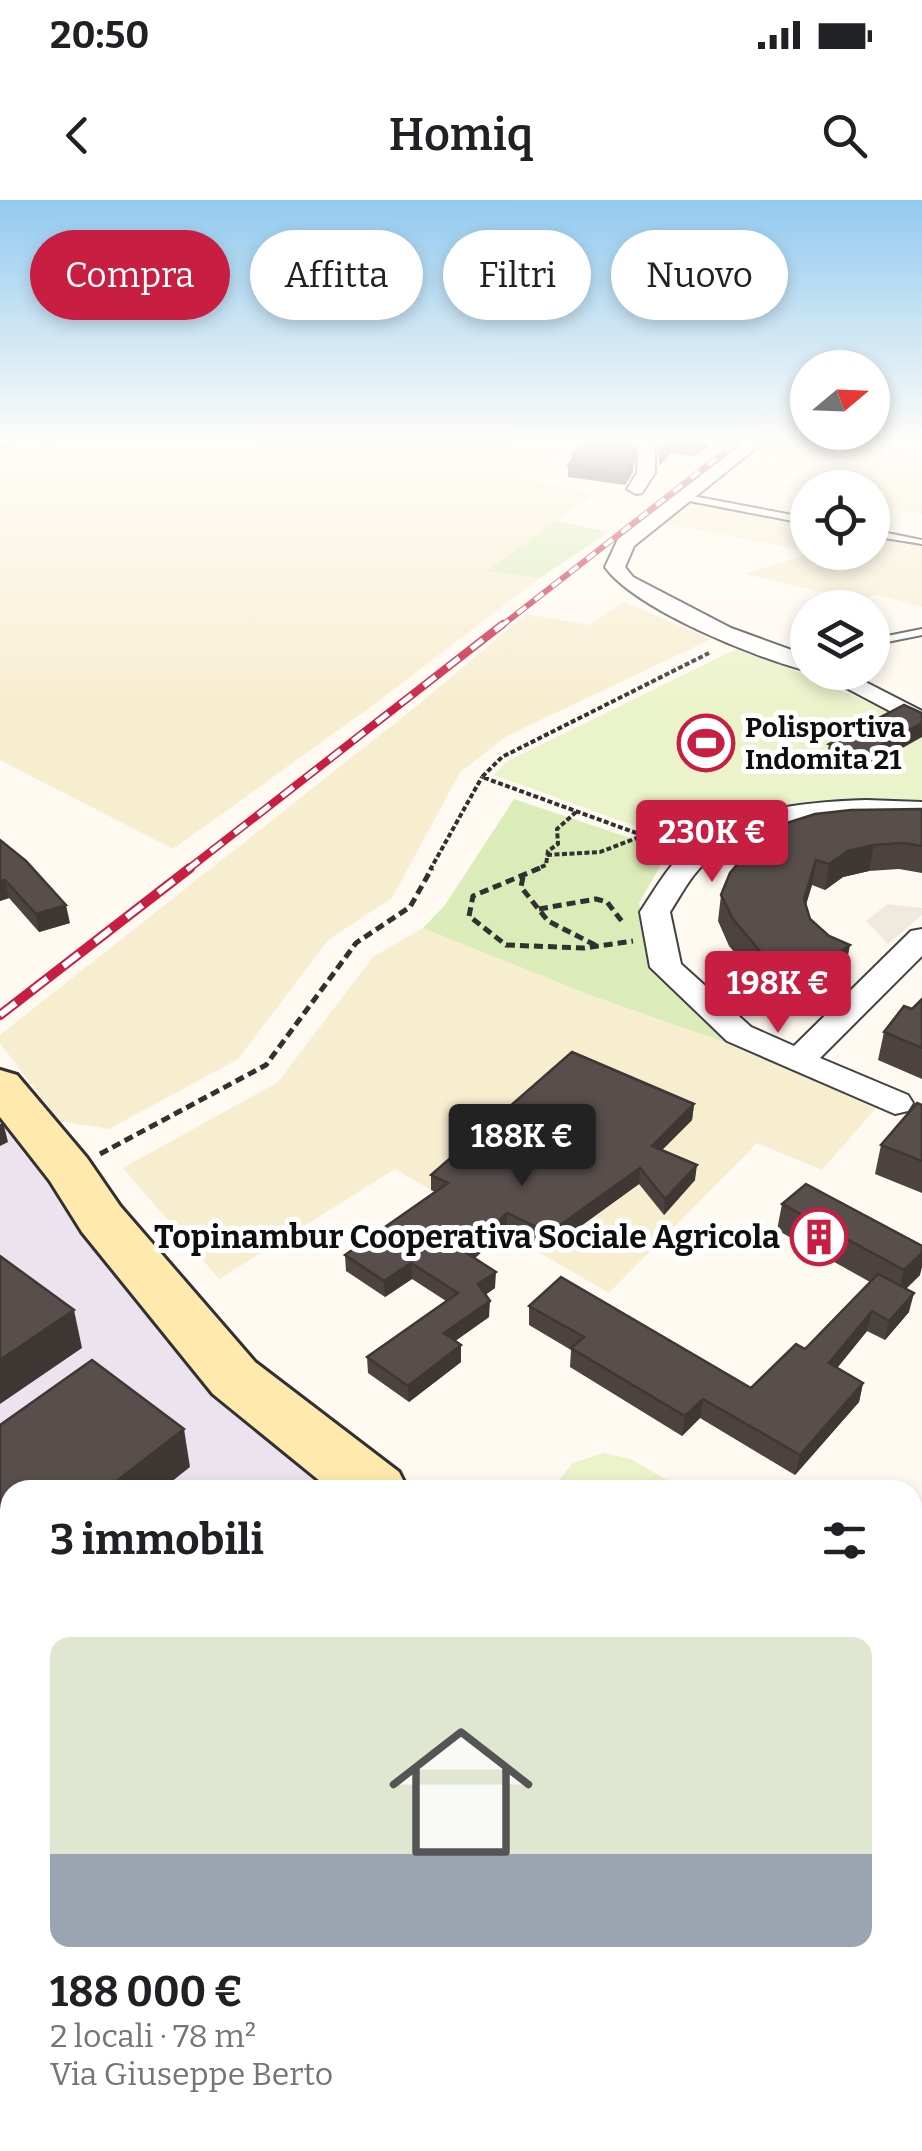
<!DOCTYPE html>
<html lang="it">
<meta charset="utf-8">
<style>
body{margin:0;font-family:Bitter,serif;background:#f6f6f6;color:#202124;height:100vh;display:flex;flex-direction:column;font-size:38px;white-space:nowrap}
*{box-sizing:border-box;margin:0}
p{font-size:32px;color:#757577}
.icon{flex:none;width:55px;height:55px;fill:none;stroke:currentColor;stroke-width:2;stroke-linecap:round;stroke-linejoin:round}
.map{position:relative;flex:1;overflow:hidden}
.sheet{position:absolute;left:0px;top:1280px;width:922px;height:672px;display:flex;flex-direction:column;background:#fff;border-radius:30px 30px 0 0;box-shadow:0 5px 15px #0003}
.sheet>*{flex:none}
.guide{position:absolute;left:30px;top:30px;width:862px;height:90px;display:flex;gap:20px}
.needle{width:65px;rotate:71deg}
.buttons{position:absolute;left:790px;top:150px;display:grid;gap:20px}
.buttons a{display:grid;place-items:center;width:100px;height:100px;border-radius:50%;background:#fff;box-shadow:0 5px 15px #0003;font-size:50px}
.price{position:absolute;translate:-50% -85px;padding:0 22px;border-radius:10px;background:#c81e41;color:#fff;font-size:32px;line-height:65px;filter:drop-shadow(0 2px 5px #0008)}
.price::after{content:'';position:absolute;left:50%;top:60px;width:30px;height:22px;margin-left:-15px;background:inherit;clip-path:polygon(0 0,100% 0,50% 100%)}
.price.selected{background:#222;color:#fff}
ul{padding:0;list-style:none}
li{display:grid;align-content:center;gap:20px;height:530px;padding:0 50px}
li span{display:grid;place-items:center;height:310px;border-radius:20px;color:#555}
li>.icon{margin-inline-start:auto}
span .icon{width:180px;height:180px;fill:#fffc;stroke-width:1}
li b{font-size:42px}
h2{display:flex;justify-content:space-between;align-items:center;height:120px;padding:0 50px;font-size:42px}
.chip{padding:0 35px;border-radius:45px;background:#fff;box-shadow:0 5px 15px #0003;font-size:35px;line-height:90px}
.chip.selected{background:#c81e41;color:#fff}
.status{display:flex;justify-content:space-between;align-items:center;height:70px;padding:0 50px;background:#fff;direction:ltr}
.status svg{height:28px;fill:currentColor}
header{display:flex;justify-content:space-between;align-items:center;height:130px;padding:0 50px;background:#fff;font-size:45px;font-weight:600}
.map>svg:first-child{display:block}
.industrial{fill:#ebe3ee}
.farmland{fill:#f7edcf}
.green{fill:#dbecb8}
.pitch{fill:#ebf3ca}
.plaza{fill:#f0e9de}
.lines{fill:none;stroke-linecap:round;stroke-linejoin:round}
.lane-casing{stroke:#424242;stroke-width:4}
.street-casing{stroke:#424242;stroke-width:4}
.secondary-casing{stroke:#313131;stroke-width:6}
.path-far1{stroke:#313131;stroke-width:4;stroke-dasharray:5 2.5;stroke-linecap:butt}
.path{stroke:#313131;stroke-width:5;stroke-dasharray:9 5;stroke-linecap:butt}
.lane{fill:#fff;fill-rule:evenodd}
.street{fill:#fff;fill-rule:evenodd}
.secondary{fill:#ffe9ac;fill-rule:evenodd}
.rail-far2-casing{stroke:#c81e41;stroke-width:6}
.rail-far1-casing{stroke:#c81e41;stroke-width:8}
.rail-casing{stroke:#c81e41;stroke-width:10}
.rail-far2{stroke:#fff;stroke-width:4;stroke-dasharray:11;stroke-linecap:butt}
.rail-far1{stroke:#fff;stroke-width:5;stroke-dasharray:15;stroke-linecap:butt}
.rail{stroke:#fff;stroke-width:6;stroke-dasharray:20;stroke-linecap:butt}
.wall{fill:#4c4340}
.shaded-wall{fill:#3e3734}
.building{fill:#584e4b;stroke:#3e3734;stroke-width:2.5}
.labels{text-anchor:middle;stroke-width:10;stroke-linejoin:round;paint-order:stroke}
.far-poi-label{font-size:28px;font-weight:bold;fill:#0f0f0f;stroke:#fff;text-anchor:start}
.poi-label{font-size:32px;font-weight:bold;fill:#0f0f0f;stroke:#fff;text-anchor:end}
</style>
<div class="status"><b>20:50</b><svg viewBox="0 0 49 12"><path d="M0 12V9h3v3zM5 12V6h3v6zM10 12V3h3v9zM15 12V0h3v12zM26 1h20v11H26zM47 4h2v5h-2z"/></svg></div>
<header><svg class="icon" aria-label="back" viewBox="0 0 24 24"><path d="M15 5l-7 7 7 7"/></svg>Homiq<svg class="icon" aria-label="search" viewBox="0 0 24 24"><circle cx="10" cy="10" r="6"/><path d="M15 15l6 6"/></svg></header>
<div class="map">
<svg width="922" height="1951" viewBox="0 0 922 1951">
<rect width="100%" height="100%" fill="#fffaf1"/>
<path class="industrial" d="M0 909 358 1290H10V1942L423 1943 418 1951H0Z"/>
<g class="farmland">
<path d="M0 240 51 244 64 240H574L522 278 595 294 487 370 540 378 373 505 173 649 0 560Z"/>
<path d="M763 240H883L877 252 922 258V314L873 305 872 288H808L807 293 784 288 814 264 748 252Z"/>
<path d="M689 300 807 323V351L658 322Z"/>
<path d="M873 336 922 345V407L877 395 853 400 745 374 811 353 872 352Z"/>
<path d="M624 402 711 439 507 536 460 572 392 698 328 740 238 859 109 929 59 921 0 843V835L418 505 526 414 589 425Z"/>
<path d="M423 728 590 795 732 845 876 908 822 970 757 943 609 1093 395 969 219 1079 123 968 278 882 373 757Z"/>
</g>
<g class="green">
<path d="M556 321 609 332 540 378 486 371Z"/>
<path d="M514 599 669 651 639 703 659 778 732 845 590 795 423 728 445 705Z"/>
<path d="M441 1942H735L744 1951H436Z"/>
</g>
<g class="pitch">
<path d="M740 447 874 505 922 531V606L866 602 744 615 687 645 494 575 506 562Z"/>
<path d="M603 1253 631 1259 684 1290H551L573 1263Z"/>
</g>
<path class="plaza" d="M888 704 922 708V715L888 744 866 721Z"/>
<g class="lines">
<g class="lane-casing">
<g id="lane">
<path d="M682 294 808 318V324L679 299Z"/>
<path d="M872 330 922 340V344L872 336Z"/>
<path d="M922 429V435L872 445V439Z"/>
</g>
</g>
<g class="street-casing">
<g id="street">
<path d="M639 240H655V273L642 293 636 294 627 289 637 273Z"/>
<path d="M747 240H766L634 346 625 367 633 377 731 428 808 456V471C756 458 635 409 605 367L618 339Z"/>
<path d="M816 472H846L922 511V528Z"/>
<path d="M866 600 922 602V618C851 614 763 611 706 662 691 675 681 695 670 712L681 764 751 827 794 846 911 731 922 729V756L820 858 908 895 913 903 908 911 895 914 727 841 650 767 640 712C654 691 668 666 687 649 735 608 805 602 866 600Z"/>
</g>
</g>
<g class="secondary-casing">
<g id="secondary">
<path d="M0 870 17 875 87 958 120 1006 255 1162 399 1272 408 1290H331L213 1194 82 1032 50 981 0 917Z"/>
<path d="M912 1712 922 1716V1803L912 1799Z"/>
</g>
</g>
<g class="path-far1">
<path d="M672 646 482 577 502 557 709 453"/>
<path d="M547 655 600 652 642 636"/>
<path d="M430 670 482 577"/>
<path d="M534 670 546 665 548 651 558 644 557 629 576 612"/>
</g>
<g class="path">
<path d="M540 668 473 696 469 716 506 745 584 748 633 741"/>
<path d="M523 677 521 687 548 721 599 747"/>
<path d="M539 709 596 699 607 702 624 724"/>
<path d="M100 954 266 865 356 743 410 707 432 668"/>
</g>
<use href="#lane" class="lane"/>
<use href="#street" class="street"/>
<use href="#secondary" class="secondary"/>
<g class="rail-far2-casing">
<path id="rail-far2" d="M500 427 740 240"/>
</g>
<g class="rail-far1-casing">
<path id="rail-far1" d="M187 670 503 424"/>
</g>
<g class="rail-casing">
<path id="rail" d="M0 815 190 668"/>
</g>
<use href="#rail-far2" class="rail-far2"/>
<use href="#rail-far1" class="rail-far1"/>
<use href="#rail" class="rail"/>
</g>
<g class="wall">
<path d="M658 240H717L695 256 671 253 659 266Z"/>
<path d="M572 254 633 272 625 285 568 277V266L572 261Z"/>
<path d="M904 505 858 573 826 560 829 544Z"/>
<path d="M922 609V673L899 669 869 671 843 677 825 690 812 685 806 705 810 719 845 772 800 806 765 789 729 746 718 721 721 695Z"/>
<path d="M0 640 70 723 39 732 9 698 0 701Z"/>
<path d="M922 799V879L878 860 884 832Z"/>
<path d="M694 904 692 920 662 950 695 980 664 1015 639 984 549 1049 507 1029 475 1058 495 1088 485 1095 489 1117 455 1141 461 1162 409 1202 368 1173 367 1157 446 1101 412 1079 385 1097 346 1071 345 1055 435 992 431 990V975Z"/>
<path d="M922 905V993L875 974 881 945Z"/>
<path d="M782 1004 920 1075 906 1089 909 1112 885 1140 867 1131 837 1168 863 1183 859 1202 795 1275 700 1218 682 1236 570 1167 571 1150 529 1125V1106L751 1188 805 1149 870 1082 777 1030Z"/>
</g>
<g class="shaded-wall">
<path d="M2 240H25L0 249V241Z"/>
<path d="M636 240 633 272 625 285 626 275Z"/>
<path d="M704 240H717L695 256 696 246Z"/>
<path d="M671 243V253L659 266 660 256Z"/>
<path d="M922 523V537L858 573 861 556Z"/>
<path d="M874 645 869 671 843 677 825 690 829 664 848 651Z"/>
<path d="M816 660 812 685 799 726 804 699Z"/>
<path d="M5 680 9 698 0 701V681Z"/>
<path d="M66 705 70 723 39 732 36 714Z"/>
<path d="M850 745 845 772 800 806 804 779Z"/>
<path d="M694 904 692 920 651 961 652 946Z"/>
<path d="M3 922 8 942 0 946V924Z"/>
<path d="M697 965 695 980 664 1015 665 999Z"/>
<path d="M640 968 639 984 549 1049V1033Z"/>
<path d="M507 1013V1029L465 1067V1052Z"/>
<path d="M922 1053V1067L920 1075 897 1097 904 1070Z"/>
<path d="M411 1063 412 1079 385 1097 384 1081Z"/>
<path d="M496 1072 495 1088 478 1100V1084Z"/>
<path d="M914 1093 909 1112 885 1140 889 1121Z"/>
<path d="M490 1101 489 1117 444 1149V1133Z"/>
<path d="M74 1110 82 1148 0 1204V1160Z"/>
<path d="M872 1111 867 1131 825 1183 829 1163Z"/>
<path d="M461 1145V1162L409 1202 408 1186Z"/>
<path d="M863 1183 859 1202 795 1275 800 1255Z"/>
<path d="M703 1199 700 1218 682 1236 685 1216Z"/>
<path d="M184 1229 190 1267 161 1290H105Z"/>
<path d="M10 1364V1410L0 1418V1372Z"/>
<path d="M3 1836 10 1853V1866L0 1875V1838Z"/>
</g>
<g class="building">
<path d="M593 240H636L634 261 626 275 568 266 576 255 572 254Z"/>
<path d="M659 240H704L696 246 671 243 660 256Z"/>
<path d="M904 505 922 513V523L861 556 829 544Z"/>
<path d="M922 609V646L904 643 874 645 848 651 829 664 816 660 804 699 810 719 829 736 850 745 804 779 769 762 733 719 721 695 730 673 751 648 780 625 815 614 851 610Z"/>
<path d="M0 640 26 661 66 705 36 714 5 680 0 681Z"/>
<path d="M922 799V848L884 832 904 806 912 809Z"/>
<path d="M572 852 694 904 652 946 697 965 665 999 640 968 549 1033 507 1013 465 1052 496 1072 478 1084 490 1101 444 1133 461 1145 408 1186 367 1157 458 1093 411 1063 384 1081 345 1055 448 983 431 975Z"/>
<path d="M917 903 922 905V961L881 945Z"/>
<path d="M806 984 922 1046V1053L904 1070 782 1004Z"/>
<path d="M0 1056 74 1110 0 1160Z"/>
<path d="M878 1074 914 1093 889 1121 872 1111 829 1163 863 1183 800 1255 703 1199 685 1216 571 1148 584 1137 529 1106 561 1077 751 1188 796 1144 805 1149Z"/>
<path d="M92 1160 184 1229 105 1290H10V1364L0 1372V1225Z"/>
</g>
<linearGradient id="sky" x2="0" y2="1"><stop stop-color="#92caef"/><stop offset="0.47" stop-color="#fffdf9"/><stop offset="1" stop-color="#fffdf9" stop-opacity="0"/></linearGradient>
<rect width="922" height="513" fill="url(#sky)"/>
<defs>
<g id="stadium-ring" transform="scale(2.875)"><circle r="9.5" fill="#fff" stroke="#c81e41" stroke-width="1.5"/><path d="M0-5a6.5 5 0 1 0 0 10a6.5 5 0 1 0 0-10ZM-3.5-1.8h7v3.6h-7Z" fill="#c81e41"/></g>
<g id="building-ring" transform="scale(2.875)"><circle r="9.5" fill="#fff" stroke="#c81e41" stroke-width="1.5"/><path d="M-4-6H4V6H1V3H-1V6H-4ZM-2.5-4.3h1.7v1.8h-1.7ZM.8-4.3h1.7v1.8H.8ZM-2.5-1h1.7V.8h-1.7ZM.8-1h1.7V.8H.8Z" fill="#c81e41"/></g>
</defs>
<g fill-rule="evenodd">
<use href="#stadium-ring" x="706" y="543"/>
<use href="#building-ring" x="819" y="1037"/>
</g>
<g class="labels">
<g class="far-poi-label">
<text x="745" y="537">Polisportiva<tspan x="745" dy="32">Indomita 21</tspan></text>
</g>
<g class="poi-label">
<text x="780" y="1048">Topinambur Cooperativa Sociale Agricola</text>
</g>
</g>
</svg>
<div class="buttons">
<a><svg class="needle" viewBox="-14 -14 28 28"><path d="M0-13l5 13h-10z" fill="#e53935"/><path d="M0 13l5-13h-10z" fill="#757577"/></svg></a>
<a><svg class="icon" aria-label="locate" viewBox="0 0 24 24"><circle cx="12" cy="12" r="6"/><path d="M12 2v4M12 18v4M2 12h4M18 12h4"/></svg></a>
<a><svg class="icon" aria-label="layers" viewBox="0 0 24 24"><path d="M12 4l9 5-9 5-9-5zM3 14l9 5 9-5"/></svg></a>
</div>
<b class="price" style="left:712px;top:685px">230K €</b>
<b class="price" style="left:778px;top:836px">198K €</b>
<b class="price selected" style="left:522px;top:989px">188K €</b>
<div class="guide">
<a class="chip selected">Compra</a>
<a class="chip">Affitta</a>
<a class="chip">Filtri</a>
<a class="chip">Nuovo</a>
</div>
<section class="sheet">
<h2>3 immobili<svg class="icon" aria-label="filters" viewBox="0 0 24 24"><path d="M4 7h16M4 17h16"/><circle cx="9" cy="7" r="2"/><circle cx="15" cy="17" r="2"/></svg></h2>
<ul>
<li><span style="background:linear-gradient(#dfe7d0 70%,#9aa5b1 0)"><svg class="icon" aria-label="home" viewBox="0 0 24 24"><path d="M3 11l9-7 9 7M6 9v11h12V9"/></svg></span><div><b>188 000 €</b><p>2 locali · 78 m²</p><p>Via Giuseppe Berto</p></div></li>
</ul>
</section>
</div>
